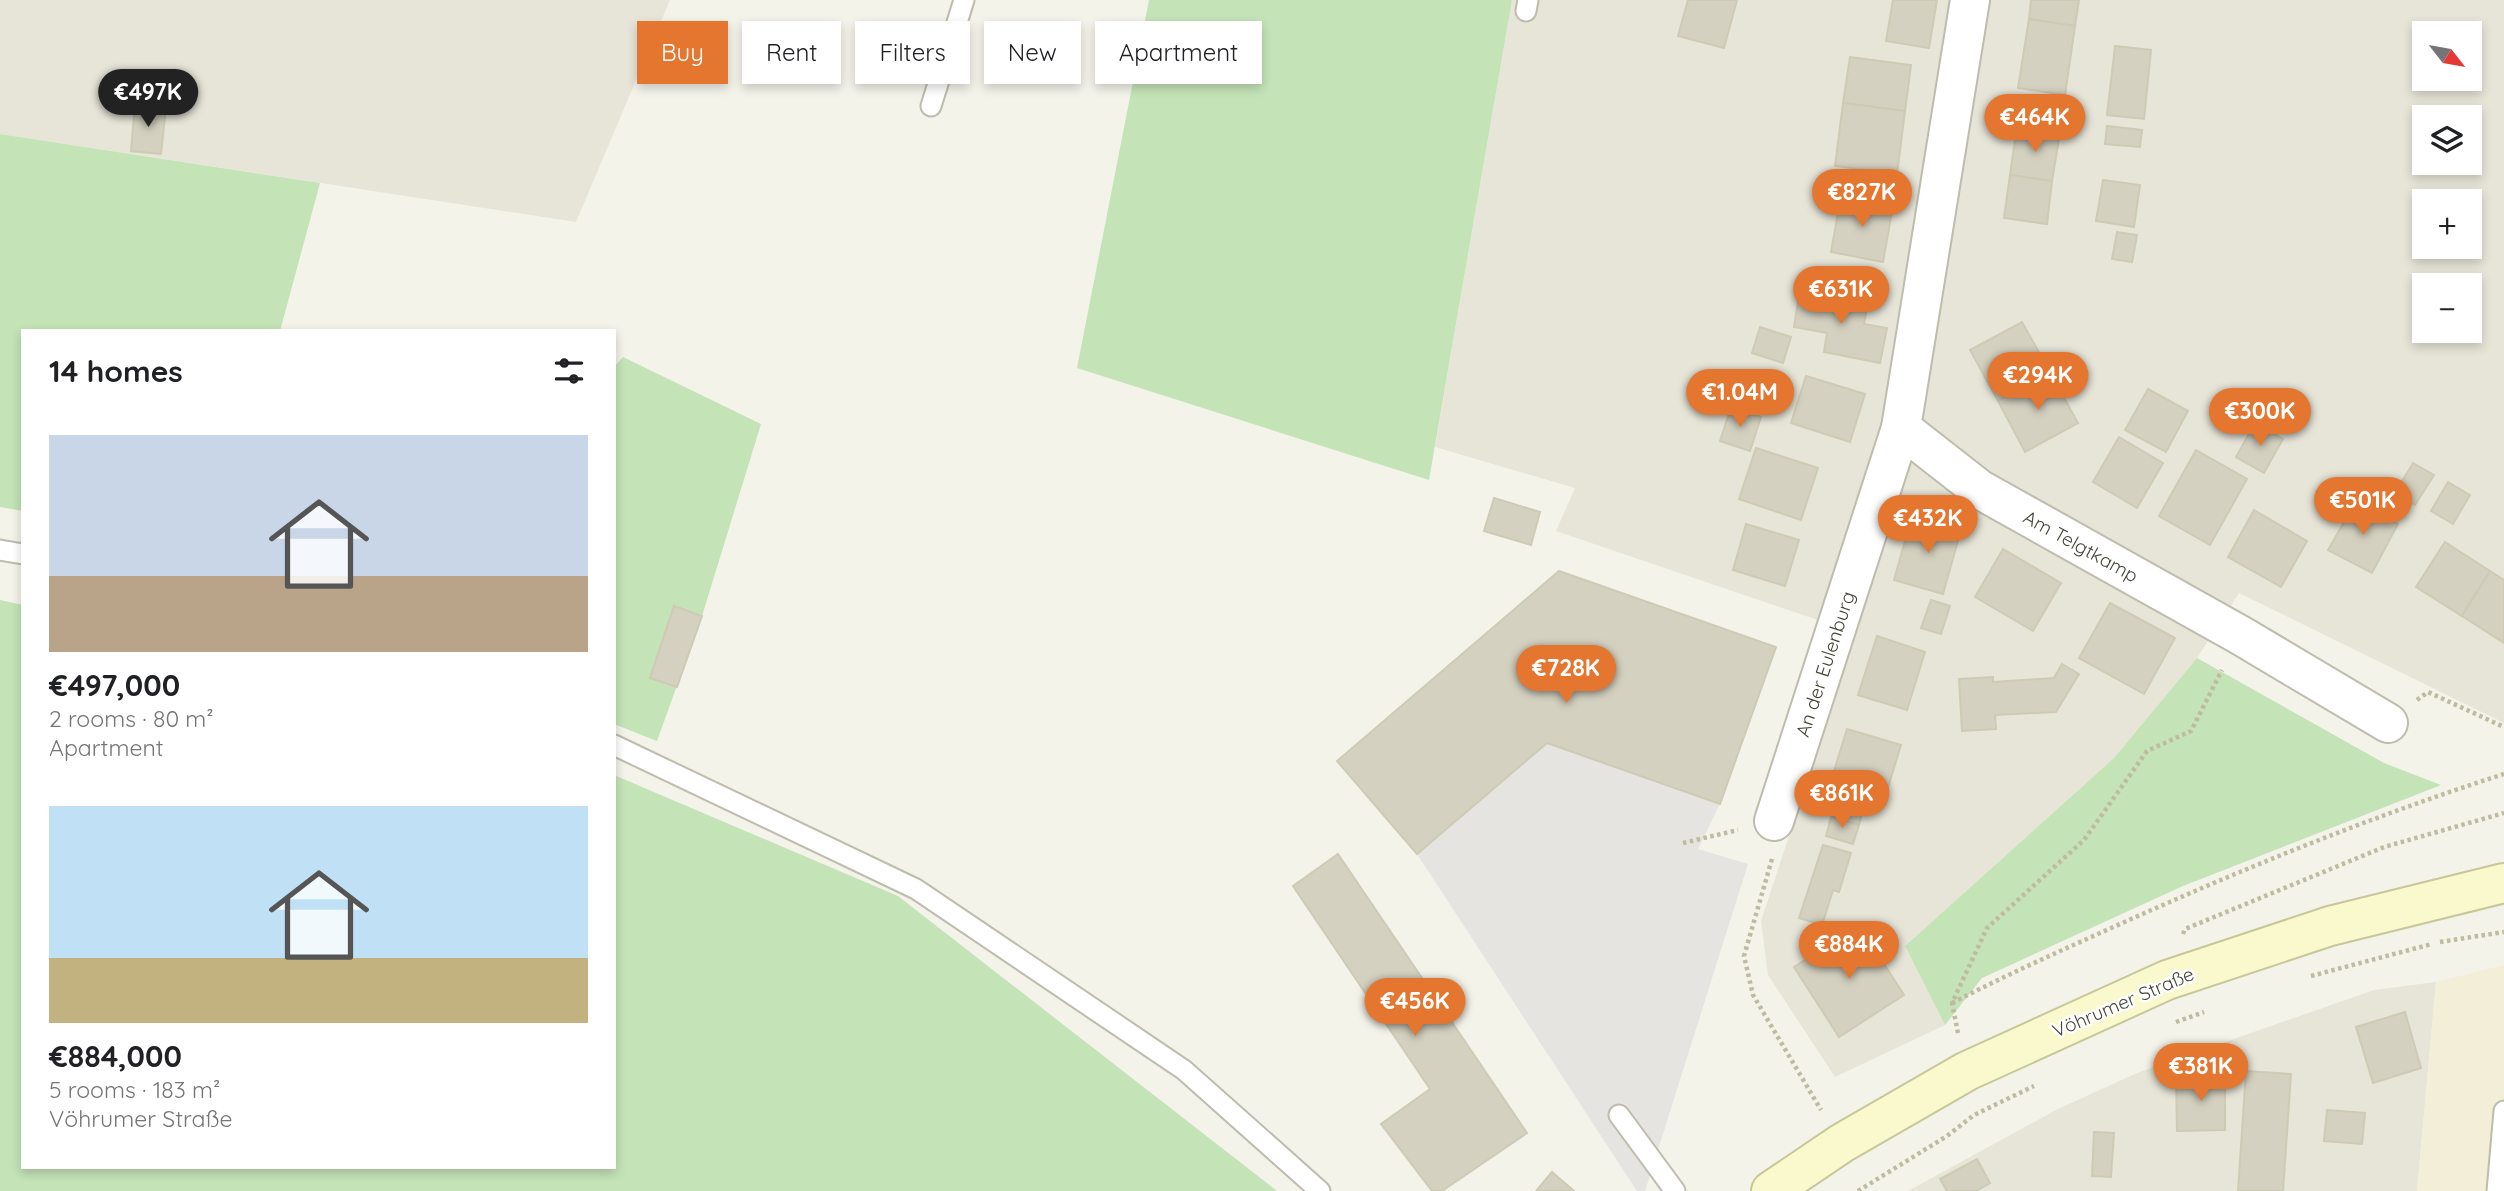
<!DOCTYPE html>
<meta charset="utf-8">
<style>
body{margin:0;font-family:Quicksand,sans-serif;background:#f6f6f6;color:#202124;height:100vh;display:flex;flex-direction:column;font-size:26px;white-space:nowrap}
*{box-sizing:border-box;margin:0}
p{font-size:23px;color:#757577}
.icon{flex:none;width:38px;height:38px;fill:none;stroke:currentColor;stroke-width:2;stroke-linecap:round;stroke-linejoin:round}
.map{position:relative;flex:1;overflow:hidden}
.details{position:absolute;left:21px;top:329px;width:595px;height:840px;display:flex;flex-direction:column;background:#fff;border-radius:0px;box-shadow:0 4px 10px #0003}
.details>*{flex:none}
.guide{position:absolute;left:637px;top:21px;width:665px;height:63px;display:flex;gap:14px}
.needle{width:46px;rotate:121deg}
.buttons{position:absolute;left:2412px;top:21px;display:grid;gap:14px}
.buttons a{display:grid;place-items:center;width:70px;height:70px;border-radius:0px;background:#fff;box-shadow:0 4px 10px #0003;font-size:35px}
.price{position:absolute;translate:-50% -60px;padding:0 16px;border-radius:24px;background:#e5762f;color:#fff;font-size:23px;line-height:46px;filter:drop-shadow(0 2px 4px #0008)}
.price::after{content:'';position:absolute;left:50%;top:42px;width:21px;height:16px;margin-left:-10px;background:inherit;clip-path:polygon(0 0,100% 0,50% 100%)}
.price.on{background:#222;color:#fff}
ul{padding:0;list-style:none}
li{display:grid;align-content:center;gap:14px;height:371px;padding:0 28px}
li span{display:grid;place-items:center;height:217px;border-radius:0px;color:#555}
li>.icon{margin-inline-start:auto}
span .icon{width:126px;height:126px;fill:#fffc;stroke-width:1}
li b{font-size:30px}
h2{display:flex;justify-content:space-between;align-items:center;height:84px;padding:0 28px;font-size:30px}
.tag{padding:0 24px;border-radius:0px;background:#fff;box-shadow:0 4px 10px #0003;font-size:24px;line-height:63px}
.tag.on{background:#e5762f;color:#fff}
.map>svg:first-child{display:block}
.residential{fill:#e7e5d8;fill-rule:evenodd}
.commercial{fill:#f3eed7}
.green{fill:#c4e3b7}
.parking{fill:#e5e4e1}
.building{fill:#d4d1c0;stroke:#cecab4;stroke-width:2}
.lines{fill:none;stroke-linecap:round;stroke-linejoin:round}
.lane-casing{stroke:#bebcad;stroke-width:23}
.street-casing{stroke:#bebcad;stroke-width:42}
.secondary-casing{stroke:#c8c79a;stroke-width:42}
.path{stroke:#bebba0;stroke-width:4.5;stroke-dasharray:3.5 3.5;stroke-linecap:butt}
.lane{stroke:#fff;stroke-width:19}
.street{stroke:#fff;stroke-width:38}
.secondary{stroke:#f9f9cd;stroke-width:38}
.labels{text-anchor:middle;stroke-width:5;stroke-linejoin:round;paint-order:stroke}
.street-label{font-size:19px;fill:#464439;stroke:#fff}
</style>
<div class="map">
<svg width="2504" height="1191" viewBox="0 0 2504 1191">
<rect width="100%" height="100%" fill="#f3f3ea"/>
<g class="residential">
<path d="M0 0H670L576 222 0 134Z"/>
<path d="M1512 0H2504V723L2239 593 2197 658 2114 758 1905 946 1945 1025 1835 1077 1768 975 1761 921 1856 633 1556 531 1575 488 1435 447ZM2424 33H2469V79H2424ZM2424 117H2469V163H2424ZM2424 201H2469V247H2424ZM2424 285H2469V331H2424Z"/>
<path d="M2436 982 2417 1191H1908L2058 1109 2137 1073 2374 990Z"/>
</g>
<path class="commercial" d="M2504 965V1191H2417L2436 982Z"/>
<g class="green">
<path d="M1149 0H1512L1429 480 1077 368Z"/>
<path d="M0 134 320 183 280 331H23V511L0 507Z"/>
<path d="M623 357 761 424 702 616 657 741 614 724V367Z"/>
<path d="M0 600 23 605V1167H614V775L898 896 1277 1191H0Z"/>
<path d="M2197 658 2384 763 2441 785 2183 886 1982 978 1945 1025 1905 946 2114 758Z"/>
</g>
<path class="parking" d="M1547 743 1720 804 1698 849 1748 864 1645 1191H1637L1417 854Z"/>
<g class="building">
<path d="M1688 0H1737L1724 48 1678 36Z"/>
<path d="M1893 0H1937L1929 48 1886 41Z"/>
<path d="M2031 0H2079L2075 26 2029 19Z"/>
<path d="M2029 19 2075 26 2065 95 2018 88Z"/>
<path d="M2115 46 2151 50 2144 119 2107 115Z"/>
<path d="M1850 57 1911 65 1905 111 1843 103Z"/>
<path d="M1843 103 1905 111 1897 174 1835 166Z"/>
<path d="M135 104 166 107 161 154 131 151Z"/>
<path d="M2017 126 2060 133 2052 181 2010 175Z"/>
<path d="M2107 126 2142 130 2140 147 2105 144Z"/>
<path d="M2010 175 2052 181 2047 224 2004 218Z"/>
<path d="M2103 180 2140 185 2134 227 2096 221Z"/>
<path d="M1841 196 1893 206 1883 262 1831 252Z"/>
<path d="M2117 232 2137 235 2132 262 2112 259Z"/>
<path d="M1800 290 1868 303 1864 324 1887 328 1880 363 1824 352 1827 333 1794 327Z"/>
<path d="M2022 322 2050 372 1998 401 1970 350Z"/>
<path d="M1760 327 1791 337 1783 363 1752 353Z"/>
<path d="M2050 372 2078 423 2025 452 1998 401Z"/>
<path d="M1806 376 1865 394 1850 442 1791 423Z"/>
<path d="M2148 389 2188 411 2166 452 2125 430Z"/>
<path d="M1731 407 1761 417 1750 451 1720 441Z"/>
<path d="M2255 423 2283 439 2264 473 2236 457Z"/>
<path d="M2119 437 2163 463 2137 508 2093 482Z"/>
<path d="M1756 448 1818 468 1801 520 1739 499Z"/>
<path d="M2196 450 2247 479 2210 545 2159 516Z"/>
<path d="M2413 463 2434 475 2415 505 2395 493Z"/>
<path d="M2448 482 2470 495 2453 524 2431 511Z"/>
<path d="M1494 498 1540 512 1531 545 1484 531Z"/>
<path d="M2356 501 2398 524 2372 573 2328 550Z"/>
<path d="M2254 510 2307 541 2281 587 2228 557Z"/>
<path d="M1912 516 1961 530 1943 594 1894 580Z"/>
<path d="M1746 524 1799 540 1785 586 1733 570Z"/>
<path d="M2445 542 2490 571 2462 616 2416 587Z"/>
<path d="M2003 549 2061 583 2033 631 1975 597Z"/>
<path d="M1559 571 1776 647 1720 804 1547 743 1417 854 1337 761Z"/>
<path d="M2490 571 2504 580V643L2462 616Z"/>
<path d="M1931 600 1950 606 1941 634 1921 628Z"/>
<path d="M2110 603 2175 638 2144 694 2079 658Z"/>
<path d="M674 606 702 616 677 687 650 678Z"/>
<path d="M1877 636 1925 652 1907 710 1858 695Z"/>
<path d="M2062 664 2079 674 2056 712 1995 715 1996 729 1962 731 1959 679 1993 677V682L2054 678Z"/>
<path d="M1847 729 1901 745 1883 804 1829 787Z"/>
<path d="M1836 802 1863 809 1859 825 1831 817Z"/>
<path d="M1831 817 1859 825 1853 844 1826 836Z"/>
<path d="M1823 845 1851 853 1839 892 1833 890 1822 925 1799 918Z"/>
<path d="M1338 854 1527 1133 1442 1191H1432L1381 1124 1430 1089 1293 886Z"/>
<path d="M1859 925 1904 995 1839 1037 1794 967Z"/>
<path d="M2405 1012 2421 1068 2373 1083 2356 1027Z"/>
<path d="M2246 1071 2291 1074 2283 1191H2238Z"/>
<path d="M2225 1076V1130L2177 1131 2176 1077Z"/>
<path d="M2327 1110 2365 1113 2362 1144 2324 1141Z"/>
<path d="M2094 1132 2114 1133 2111 1177 2092 1176Z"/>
<path d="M1977 1159 1990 1183 1976 1191H1947L1940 1179Z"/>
<path d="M1552 1172 1574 1191H1536Z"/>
</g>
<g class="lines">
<g class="lane-casing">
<g id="lane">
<path d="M1526 11 1528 0"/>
<path d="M931 106 964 0"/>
<path d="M0 550 23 554"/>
<path d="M614 745 916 889 1184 1070 1320 1191"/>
<path d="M1619 1115 1675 1191"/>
<path d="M2497 1191 2504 1111"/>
</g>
</g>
<g class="street-casing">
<g id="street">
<path d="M1970 0 1901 428 1979 489 2240 635 2388 723"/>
<path d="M1774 821 1901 428"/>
</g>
</g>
<g class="secondary-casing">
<path id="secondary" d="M1771 1191 1842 1143 1967 1071 2167 980 2330 926 2504 883"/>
</g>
<g class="path">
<path d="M2417 700 2428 692 2504 727"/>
<path d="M1683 843 1738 830"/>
<path d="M1772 859 1744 956 1753 995 1821 1110"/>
<path d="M2183 934 2185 929 2384 847 2504 813"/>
<path d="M2440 942 2504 932"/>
<path d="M2311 976 2432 944"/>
<path d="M1952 1003C2010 973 2069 947 2129 920 2252 865 2376 815 2504 774"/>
<path d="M2176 1022 2204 1012"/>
<path d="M1958 1033 1952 1003 1987 928 2084 840 2147 751 2191 731 2222 670"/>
<path d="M1858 1191 1947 1136 1974 1115 2034 1086"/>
</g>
<use href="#lane" class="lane"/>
<use href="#street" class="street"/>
<use href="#secondary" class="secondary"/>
</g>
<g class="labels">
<g class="street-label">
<text transform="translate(2081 546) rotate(29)" y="7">Am Telgtkamp</text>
<text transform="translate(1825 664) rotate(-72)" y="7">An der Eulenburg</text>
<text transform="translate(2123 1002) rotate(-23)" y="7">Vöhrumer Straße</text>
</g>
</g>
</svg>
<div class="buttons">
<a><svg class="needle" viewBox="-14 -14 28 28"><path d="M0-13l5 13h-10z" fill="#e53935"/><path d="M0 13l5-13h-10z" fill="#757577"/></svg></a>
<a><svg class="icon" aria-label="layers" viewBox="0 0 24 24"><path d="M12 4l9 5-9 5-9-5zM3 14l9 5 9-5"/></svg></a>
<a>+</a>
<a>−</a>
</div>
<b class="price on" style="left:148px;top:129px">€497K</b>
<b class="price" style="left:2035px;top:154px">€464K</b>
<b class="price" style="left:1862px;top:229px">€827K</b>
<b class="price" style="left:1841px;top:326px">€631K</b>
<b class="price" style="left:2038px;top:412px">€294K</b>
<b class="price" style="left:1740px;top:429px">€1.04M</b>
<b class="price" style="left:2260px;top:448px">€300K</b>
<b class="price" style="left:2363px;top:537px">€501K</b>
<b class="price" style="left:1928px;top:555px">€432K</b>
<b class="price" style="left:1566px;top:705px">€728K</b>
<b class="price" style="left:1842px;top:830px">€861K</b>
<b class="price" style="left:1849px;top:981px">€884K</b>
<b class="price" style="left:1415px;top:1038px">€456K</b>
<b class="price" style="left:2201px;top:1103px">€381K</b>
<div class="guide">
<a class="tag on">Buy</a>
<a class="tag">Rent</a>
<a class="tag">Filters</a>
<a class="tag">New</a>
<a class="tag">Apartment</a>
</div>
<section class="details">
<h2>14 homes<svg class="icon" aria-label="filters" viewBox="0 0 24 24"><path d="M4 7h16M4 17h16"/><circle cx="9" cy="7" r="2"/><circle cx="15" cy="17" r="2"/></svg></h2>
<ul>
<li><span style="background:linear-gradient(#c9d6e8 65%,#b9a48a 0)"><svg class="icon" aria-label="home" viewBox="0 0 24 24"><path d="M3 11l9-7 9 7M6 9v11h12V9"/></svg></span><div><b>€497,000</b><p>2 rooms · 80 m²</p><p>Apartment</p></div></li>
<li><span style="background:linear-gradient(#bfe0f5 70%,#c2b280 0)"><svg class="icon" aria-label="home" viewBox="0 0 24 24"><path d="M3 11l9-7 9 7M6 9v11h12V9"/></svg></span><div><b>€884,000</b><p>5 rooms · 183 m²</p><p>Vöhrumer Straße</p></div></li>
</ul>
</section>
</div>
